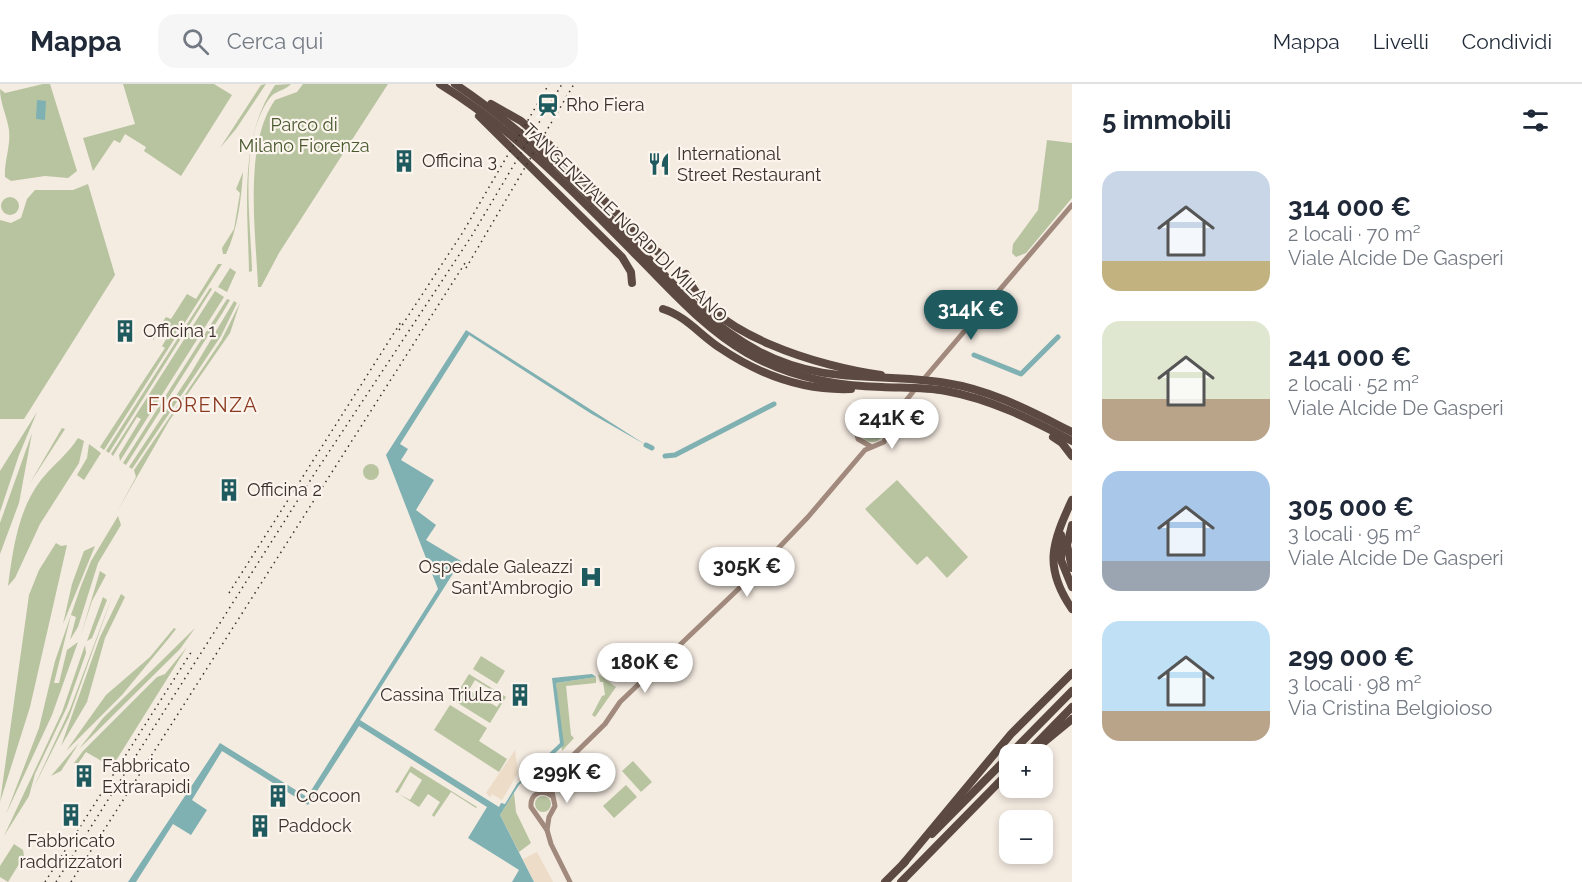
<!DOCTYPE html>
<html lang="it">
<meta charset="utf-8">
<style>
body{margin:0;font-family:Raleway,sans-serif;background:#f6f6f7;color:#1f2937;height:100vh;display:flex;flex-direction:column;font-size:22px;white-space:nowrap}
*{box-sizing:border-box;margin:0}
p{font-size:20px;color:#747a83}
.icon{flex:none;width:33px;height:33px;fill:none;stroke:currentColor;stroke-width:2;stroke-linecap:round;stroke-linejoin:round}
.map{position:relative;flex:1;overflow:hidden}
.details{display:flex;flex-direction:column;background:#fff;width:510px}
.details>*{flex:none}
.controls{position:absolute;left:999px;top:660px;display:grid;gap:12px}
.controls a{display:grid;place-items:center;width:54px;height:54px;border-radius:12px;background:#fff;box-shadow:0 3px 9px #0003;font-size:30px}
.price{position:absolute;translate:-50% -51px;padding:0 14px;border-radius:21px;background:#fff;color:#222;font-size:20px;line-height:39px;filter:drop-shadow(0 2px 3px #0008)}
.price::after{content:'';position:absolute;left:50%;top:36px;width:18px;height:14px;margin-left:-9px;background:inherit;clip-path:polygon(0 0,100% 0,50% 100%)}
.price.selected{background:#1f5a5e;color:#fff}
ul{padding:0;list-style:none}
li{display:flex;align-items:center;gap:18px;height:150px;padding:0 30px}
li span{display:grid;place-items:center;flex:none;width:168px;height:120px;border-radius:18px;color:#555}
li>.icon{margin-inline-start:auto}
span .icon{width:72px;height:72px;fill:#fffc;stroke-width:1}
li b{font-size:26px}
h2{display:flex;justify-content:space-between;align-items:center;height:72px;padding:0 30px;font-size:26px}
header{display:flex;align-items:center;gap:36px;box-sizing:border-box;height:84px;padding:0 30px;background:#fff;border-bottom:2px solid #e0e1e3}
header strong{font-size:28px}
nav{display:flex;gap:33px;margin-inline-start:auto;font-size:21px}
.search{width:420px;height:54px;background:#f6f6f7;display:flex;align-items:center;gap:15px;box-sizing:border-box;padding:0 21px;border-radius:18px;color:#747a83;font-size:22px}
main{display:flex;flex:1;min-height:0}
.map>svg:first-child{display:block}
.green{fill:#b8c4a0;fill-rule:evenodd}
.plaza{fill:#ecdcc8}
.water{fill:#7fb0b2}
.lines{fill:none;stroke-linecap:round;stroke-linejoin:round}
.canal{stroke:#7fb0b2;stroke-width:5}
.secondary{stroke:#a18a7d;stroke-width:5}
.highway{stroke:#5c4a42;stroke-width:8}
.rail{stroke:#3b302b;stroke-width:1.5;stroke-dasharray:1.5 4.5;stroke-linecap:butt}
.labels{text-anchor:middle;stroke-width:4.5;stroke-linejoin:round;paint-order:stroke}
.poi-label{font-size:18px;fill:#3b302b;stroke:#fbf5ee;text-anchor:start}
.park-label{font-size:18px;fill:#4a5a2e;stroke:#fbf5ee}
.street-label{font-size:18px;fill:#3b302b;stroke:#fbf5ee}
.neighbourhood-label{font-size:20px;letter-spacing:1.5px;fill:#8c3b22;stroke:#fbf5ee}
</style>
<header>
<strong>Mappa</strong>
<div class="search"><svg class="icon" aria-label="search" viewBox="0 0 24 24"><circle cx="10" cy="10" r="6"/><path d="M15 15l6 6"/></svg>Cerca qui</div>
<nav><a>Mappa</a><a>Livelli</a><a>Condividi</a></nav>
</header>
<main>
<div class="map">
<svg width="1072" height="798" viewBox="0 0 1072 798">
<rect width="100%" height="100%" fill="#f4ebe1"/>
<g class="green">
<path d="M43 0H50L77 87 68 94 45 92 11 97 5 93C4 77 11 62 9 46 7 32 0 19 0 5L5 9Z"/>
<path d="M123 0H214L232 11 181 92 144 67 146 63 125 50 120 59 114 56 93 87 83 54 135 40Z"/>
<path d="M266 0 236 45 220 64 261 1Z"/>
<path d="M291 0C285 7 275 6 269 15 238 59 251 136 252 187L249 188C248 124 238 56 275 1Z"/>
<path d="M303 0H388L279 169 261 203H258C256 149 243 62 275 16L297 8Z"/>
<path d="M1047 56 1072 59V114L1026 169 1016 173 1012 169 1013 160 1038 126Z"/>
<path d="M243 88C241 116 238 144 226 170H223L222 164 234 145 240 109 236 105Z"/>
<path d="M88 100 115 191 24 335H0V136L11 139 21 134 27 115 35 106H73Z"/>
<circle cx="10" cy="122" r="9"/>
<path d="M218 180H222L104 366 100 363 165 264 162 262 170 249 162 243 153 256V253L166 233 171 235 187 210 196 215Z"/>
<path d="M230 184 236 188 227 208 218 203Z"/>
<path d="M210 204 212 205 109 369 106 367Z"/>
<path d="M215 207 224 213 120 377 119 371 141 335 137 333 113 372 111 370Z"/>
<path d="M227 215 230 216 223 228 126 381 123 379Z"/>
<path d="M234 217 237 219 221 252 132 385 129 383 191 289Z"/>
<path d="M240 219 230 249 169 337 118 426 136 393 134 386 221 257Z"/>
<path d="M37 328 19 371 0 428V387Z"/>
<circle cx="872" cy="346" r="12"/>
<path d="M62 344 65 345 30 399Z"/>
<path d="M32 349 19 419 0 470V439Z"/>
<path d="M78 354 84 357 79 379 40 440 15 494 8 502C13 465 18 426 41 396 53 381 68 370 78 354Z"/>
<path d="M89 360 101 369 84 396 77 391 87 374Z"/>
<circle cx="371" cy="388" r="8"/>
<path d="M897 396 968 473 947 494 927 472 917 481 865 425Z"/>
<path d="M118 432 121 441 98 479 78 543 70 556 76 533 71 531 54 599H59L67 566 78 558 52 631 6 730 39 644 55 577 81 502 91 477Z"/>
<path d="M56 459 61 462 67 461 30 623 0 718 29 511 39 486Z"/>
<path d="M95 462 63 540 72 500 84 467Z"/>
<path d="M100 487 106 491 92 517 81 551Z"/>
<path d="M113 510 69 633 33 705 70 625Z"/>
<path d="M121 510 125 513 105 554 87 618 61 662 100 553Z"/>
<path d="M103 513 107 516 92 554 87 557Z"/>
<path d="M174 544 176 545 169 554 122 611 66 667 106 611 150 573Z"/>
<path d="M195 544 180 565 79 665 103 634Z"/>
<path d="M85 561 86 569 67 623 35 690 29 712 4 752 62 628Z"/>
<path d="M187 563 112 683 86 668 77 681 74 679 83 667 157 593 165 590Z"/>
<path d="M481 572 505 587 497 600 473 585Z"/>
<path d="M469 590 506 613 490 639 453 616ZM475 596 503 613 497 623 469 606Z"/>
<path d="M598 590 616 603 595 633 592 631 602 612 605 611 603 598H600Z"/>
<path d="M596 593V599L566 602 571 651 574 654 562 667 556 599Z"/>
<path d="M450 621 487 644 479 657 507 675 499 688 434 646Z"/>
<path d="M79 659 61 687 51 692Z"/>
<path d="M633 677 652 698 641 708 622 687Z"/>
<path d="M411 682 477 723 476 724 451 708 434 733 432 731 440 718 428 710 419 723 399 710 410 716 422 696 410 688 398 709 395 708Z"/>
<path d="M626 701 637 713 614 734 603 722Z"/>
<path d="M514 709 516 728 531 759 519 768 500 731Z"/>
<circle cx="543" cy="720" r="8"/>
<path d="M14 760 23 766 24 772 8 798 0 793V782Z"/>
</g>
<g class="plaza">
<path d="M515 666 518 689 502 716 492 710 490 713 486 709Z"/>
<path d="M537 768 553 798H534L523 775Z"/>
</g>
<g class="water">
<path d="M37 16 46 17 45 36 36 35Z"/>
<path d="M466 246 646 361 590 329 469 251 400 360 408 365 401 376 434 396 416 426 436 441 426 456 461 477 360 636 499 723 501 719 505 720 517 700 560 659 552 594 592 590 596 593 556 599 564 661 519 701 500 731 534 798H512L519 786 468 754 487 723 359 642 308 721 222 667 192 716 207 726 191 751 173 740 136 798H128L220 659 307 713 438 505 386 371Z"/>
</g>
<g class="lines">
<g class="canal">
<path d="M974 271 1021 290 1058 253"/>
<path d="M646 361 652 364"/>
<path d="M665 372 675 371 774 320"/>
</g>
<g class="secondary">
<path d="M922 297 1072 121"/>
<path d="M870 362 858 355 856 347 858 338C869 326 883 334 896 327"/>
<path d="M542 708 558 686 605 640 620 618 750 494 808 433 865 366 884 358 893 333 916 304"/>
<path d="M552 712C541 704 530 710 531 723L547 746 551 760 570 798"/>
<path d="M547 746 549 733 555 722 550 698"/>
</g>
<g class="highway">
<path d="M440 0C516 47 576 110 638 173 672 207 705 245 747 269 789 293 835 302 882 303 903 304 925 303 946 307 991 315 1032 336 1072 357"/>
<path d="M455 0C512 38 561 83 609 133 655 180 701 237 760 268 826 302 879 288 946 299 992 306 1032 328 1072 348"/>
<path d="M491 20 521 37 551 62 648 161 661 170"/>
<path d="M479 32 622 173 631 188 632 199"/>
<path d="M686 190C709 251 822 283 881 291"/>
<path d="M663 225C686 232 700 251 720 264 760 291 803 307 851 305"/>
<path d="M1053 353 1062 359 1072 372"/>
<path d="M1072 416C1052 459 1043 483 1072 525"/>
<path d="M1072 441 1067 461 1072 484"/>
<path d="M1061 451V476L1072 503"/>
<path d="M1043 659 1072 635"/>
<path d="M1010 670 1072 607"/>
<path d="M1026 670 1072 623"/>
<path d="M932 750 1010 671"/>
<path d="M903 780 1011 650 1072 589"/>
<path d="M885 798 905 778"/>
<path d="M901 798 1010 687"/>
</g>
<g class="rail">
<path d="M466 184 574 0"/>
<path d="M399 246 463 148 549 0"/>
<path d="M229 509 401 238"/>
<path d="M45 798 192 567"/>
<path d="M56 798 315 389 471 153 562 0"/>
<path d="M71 798 467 176"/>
</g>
</g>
<defs>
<g id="station-bare" transform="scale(1.8)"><path d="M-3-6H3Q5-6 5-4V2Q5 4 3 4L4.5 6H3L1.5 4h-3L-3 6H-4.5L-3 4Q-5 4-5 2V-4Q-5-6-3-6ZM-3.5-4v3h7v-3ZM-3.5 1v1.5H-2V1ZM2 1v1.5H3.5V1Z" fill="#1f5a5e" stroke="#fbf5ee" stroke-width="2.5" paint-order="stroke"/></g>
<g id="building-bare" transform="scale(1.8)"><path d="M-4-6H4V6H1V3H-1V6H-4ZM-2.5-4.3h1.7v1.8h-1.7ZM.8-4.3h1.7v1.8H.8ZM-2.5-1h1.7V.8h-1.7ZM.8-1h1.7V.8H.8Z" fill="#1f5a5e" stroke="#fbf5ee" stroke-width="2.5" paint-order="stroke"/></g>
<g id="restaurant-bare" transform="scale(1.8)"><path d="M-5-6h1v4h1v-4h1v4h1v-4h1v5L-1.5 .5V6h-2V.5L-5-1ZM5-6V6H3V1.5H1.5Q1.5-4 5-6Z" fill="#1f5a5e" stroke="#fbf5ee" stroke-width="2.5" paint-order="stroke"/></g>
<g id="hospital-bare" transform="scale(1.8)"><path d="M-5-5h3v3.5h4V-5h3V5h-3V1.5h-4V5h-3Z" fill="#1f5a5e" stroke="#fbf5ee" stroke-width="2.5" paint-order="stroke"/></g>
</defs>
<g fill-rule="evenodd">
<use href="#station-bare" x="548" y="21"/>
<use href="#building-bare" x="404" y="77"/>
<use href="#restaurant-bare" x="659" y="80"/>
<use href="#building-bare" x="125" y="247"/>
<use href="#building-bare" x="229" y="406"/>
<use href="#hospital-bare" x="591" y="493"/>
<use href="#building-bare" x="520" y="611"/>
<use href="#building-bare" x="84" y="692"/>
<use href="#building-bare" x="278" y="712"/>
<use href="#building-bare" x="71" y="731"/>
<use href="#building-bare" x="260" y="742"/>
</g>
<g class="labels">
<g class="poi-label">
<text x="566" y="27">Rho Fiera</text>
<text x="677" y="76">International<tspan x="677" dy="21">Street Restaurant</tspan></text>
<text x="422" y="83">Officina 3</text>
<text x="143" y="253">Officina 1</text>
<text x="247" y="412">Officina 2</text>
<text x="573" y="489" text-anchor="end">Ospedale Galeazzi<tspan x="573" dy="21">Sant'Ambrogio</tspan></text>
<text x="502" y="617" text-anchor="end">Cassina Triulza</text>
<text x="102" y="688">Fabbricato<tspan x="102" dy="21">Extrarapidi</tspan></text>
<text x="296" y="718">Cocoon</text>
<text x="278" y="748">Paddock</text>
<text x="71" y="763" text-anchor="middle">Fabbricato<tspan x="71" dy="21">raddrizzatori</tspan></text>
</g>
<g class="park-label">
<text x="304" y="47">Parco di<tspan x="304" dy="21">Milano Fiorenza</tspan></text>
</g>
<g class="street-label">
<text transform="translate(625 139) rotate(44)" y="6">TANGENZIALE NORD DI MILANO</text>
</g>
<g class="neighbourhood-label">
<text x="203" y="328">FIORENZA</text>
</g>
</g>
</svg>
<div class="controls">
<a>+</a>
<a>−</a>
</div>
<b class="price selected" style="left:971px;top:257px">314K €</b>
<b class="price" style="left:892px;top:366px">241K €</b>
<b class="price" style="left:747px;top:514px">305K €</b>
<b class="price" style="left:645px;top:610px">180K €</b>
<b class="price" style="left:567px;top:720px">299K €</b>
</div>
<section class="details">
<h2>5 immobili<svg class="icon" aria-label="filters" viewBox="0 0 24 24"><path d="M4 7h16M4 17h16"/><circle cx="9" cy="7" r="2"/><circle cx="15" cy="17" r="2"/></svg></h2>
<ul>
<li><span style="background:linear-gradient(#c9d6e8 75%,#c2b280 0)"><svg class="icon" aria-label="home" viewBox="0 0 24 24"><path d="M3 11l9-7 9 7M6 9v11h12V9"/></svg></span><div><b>314 000 €</b><p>2 locali · 70 m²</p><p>Viale Alcide De Gasperi</p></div></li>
<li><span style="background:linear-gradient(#dfe7d0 65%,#b9a48a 0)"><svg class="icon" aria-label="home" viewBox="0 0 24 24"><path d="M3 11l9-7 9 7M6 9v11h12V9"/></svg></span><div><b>241 000 €</b><p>2 locali · 52 m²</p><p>Viale Alcide De Gasperi</p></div></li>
<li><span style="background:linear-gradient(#a9c7e8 75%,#9aa5b1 0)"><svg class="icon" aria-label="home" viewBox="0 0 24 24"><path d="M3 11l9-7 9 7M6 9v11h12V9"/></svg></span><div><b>305 000 €</b><p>3 locali · 95 m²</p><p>Viale Alcide De Gasperi</p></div></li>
<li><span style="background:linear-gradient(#bfe0f5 75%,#b9a48a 0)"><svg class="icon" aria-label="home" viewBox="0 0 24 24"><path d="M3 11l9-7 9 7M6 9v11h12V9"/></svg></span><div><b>299 000 €</b><p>3 locali · 98 m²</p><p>Via Cristina Belgioioso</p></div></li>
</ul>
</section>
</main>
